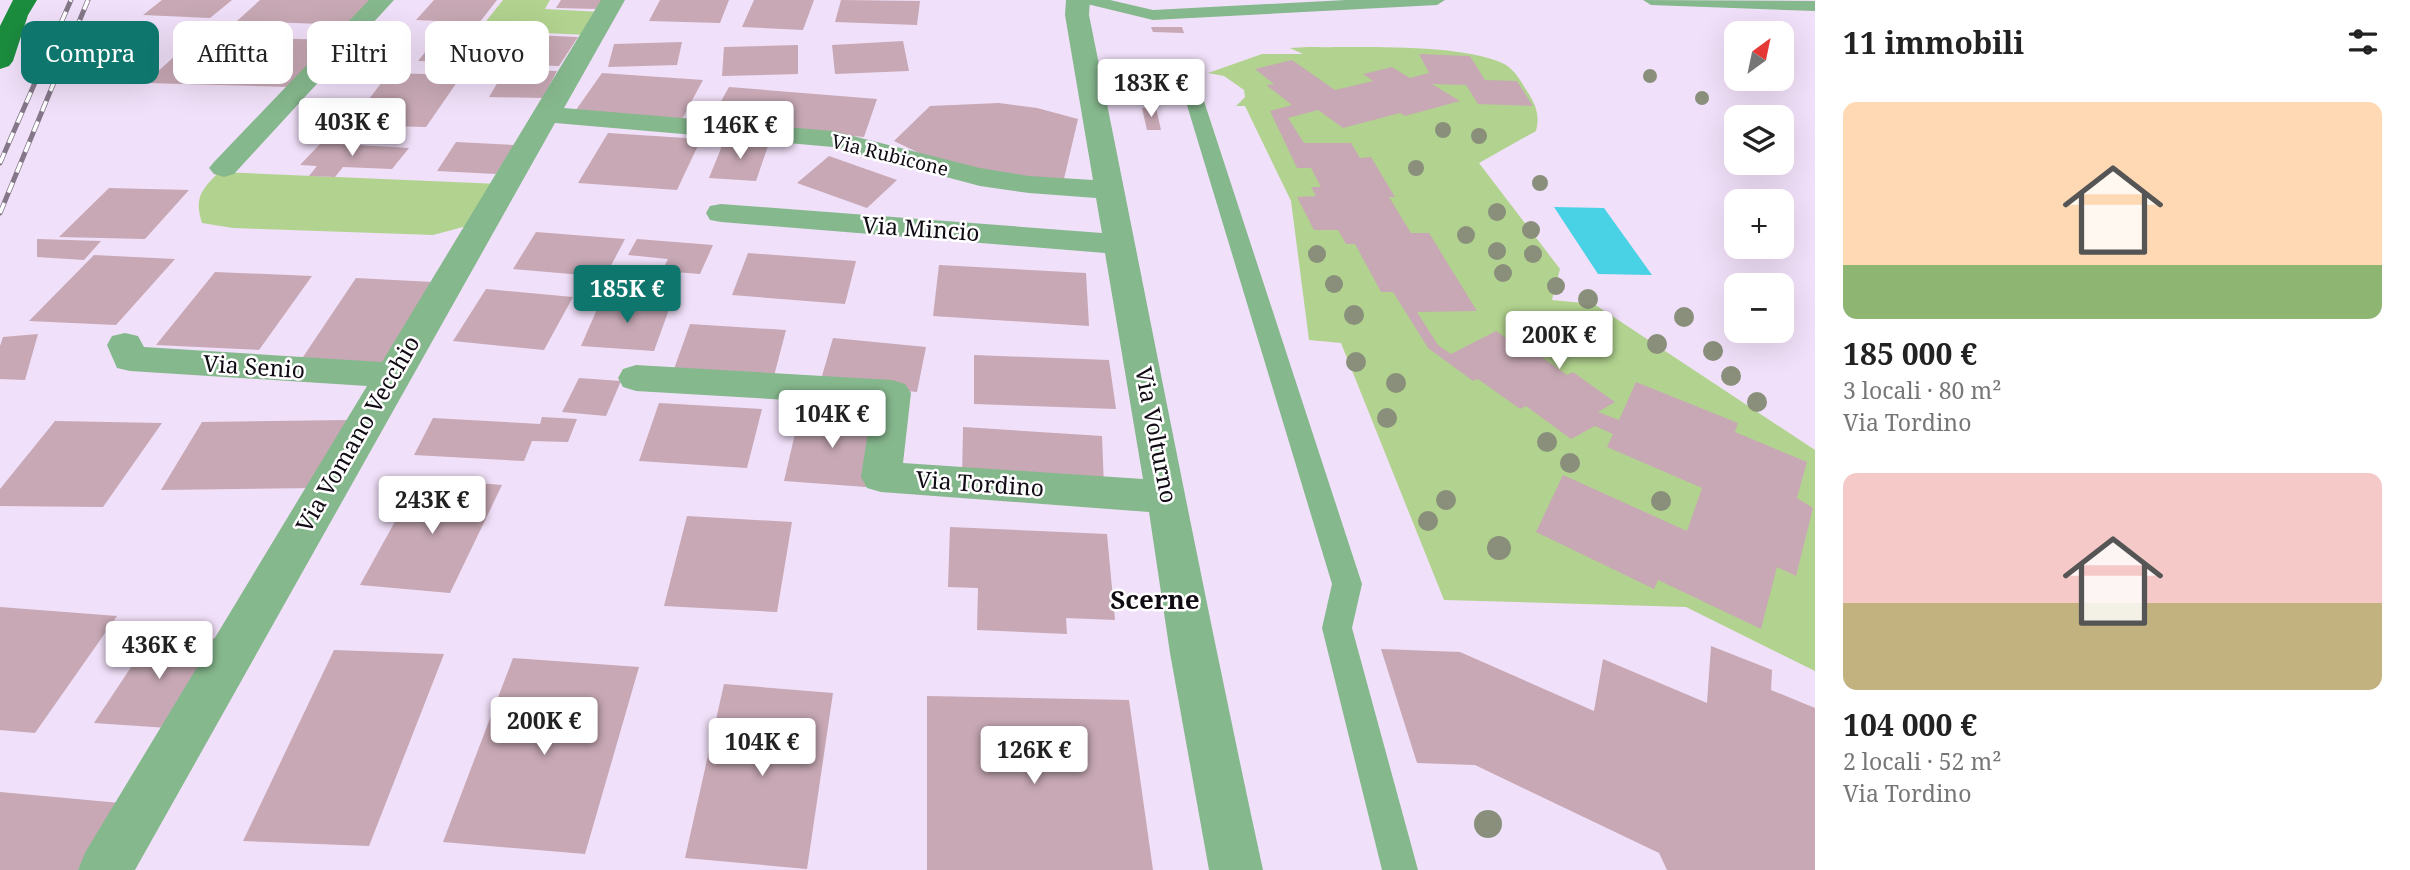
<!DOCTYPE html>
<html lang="it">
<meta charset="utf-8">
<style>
body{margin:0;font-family:"Noto Serif",serif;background:#f6f6f6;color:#222;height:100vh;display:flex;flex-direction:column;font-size:26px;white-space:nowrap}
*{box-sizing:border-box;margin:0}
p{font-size:23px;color:#767676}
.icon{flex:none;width:38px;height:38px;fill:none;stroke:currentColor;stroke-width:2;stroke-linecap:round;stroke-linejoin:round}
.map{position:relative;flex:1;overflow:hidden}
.drawer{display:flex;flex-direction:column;background:#fff;width:595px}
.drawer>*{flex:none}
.guide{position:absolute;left:21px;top:21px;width:665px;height:63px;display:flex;gap:14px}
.needle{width:46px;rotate:33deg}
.controls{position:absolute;left:1724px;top:21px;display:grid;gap:14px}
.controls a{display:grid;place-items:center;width:70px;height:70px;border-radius:14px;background:#fff;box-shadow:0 7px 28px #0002;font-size:35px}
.price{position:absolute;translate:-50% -60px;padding:0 16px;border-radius:7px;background:#fff;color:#222;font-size:23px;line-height:46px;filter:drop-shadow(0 2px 4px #0008)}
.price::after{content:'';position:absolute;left:50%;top:42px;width:21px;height:16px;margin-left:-10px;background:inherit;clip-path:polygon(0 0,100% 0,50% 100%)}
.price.on{background:#0f766e;color:#fff}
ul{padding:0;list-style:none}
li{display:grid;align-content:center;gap:14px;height:371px;padding:0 28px}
li span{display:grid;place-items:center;height:217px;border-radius:14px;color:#555}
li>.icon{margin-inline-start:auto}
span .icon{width:126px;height:126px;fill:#fffc;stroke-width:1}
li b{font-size:30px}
h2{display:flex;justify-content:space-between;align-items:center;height:84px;padding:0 28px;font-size:30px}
.tag{padding:0 24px;border-radius:14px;background:#fff;box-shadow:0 7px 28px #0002;font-size:24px;line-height:63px}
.tag.on{background:#0f766e;color:#fff}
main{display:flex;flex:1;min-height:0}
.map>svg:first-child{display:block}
.green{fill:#b2d38f}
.water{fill:#49d1e5}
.building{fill:#c7a8b4}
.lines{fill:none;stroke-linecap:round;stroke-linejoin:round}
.lane{fill:#86b88d;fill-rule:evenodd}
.street{fill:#86b88d;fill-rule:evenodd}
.primary{fill:#1b8c3e;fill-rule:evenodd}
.rail-casing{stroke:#837788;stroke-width:5}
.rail{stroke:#fff;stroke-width:3.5;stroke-dasharray:11;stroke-linecap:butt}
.tree{fill:#898f7a}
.labels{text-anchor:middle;stroke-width:5;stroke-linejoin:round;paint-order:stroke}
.far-street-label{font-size:19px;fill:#110b14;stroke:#fff}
.street-label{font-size:23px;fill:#110b14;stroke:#fff}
.quarter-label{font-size:26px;font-weight:bold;fill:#110b14;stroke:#fff}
</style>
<main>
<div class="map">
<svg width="1815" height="870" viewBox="0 0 1815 870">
<rect width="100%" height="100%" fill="#f1e0f9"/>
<g class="green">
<path d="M503 0H550L545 9 601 12 587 35 479 30Z"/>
<path d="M1308 47C1360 48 1456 43 1502 63 1514 68 1520 80 1527 91 1536 105 1540 115 1536 131L1479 163 1560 269 1552 300 1594 304 1815 450V671L1686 607 1444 600 1341 343 1309 340 1291 201 1245 106H1236L1245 97 1244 90 1224 76 1208 73 1262 54H1303L1290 48Z"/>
<path d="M219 172 500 184 478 223 433 235 233 228 202 223C194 198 201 190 219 172Z"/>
</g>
<path class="water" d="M1554 207 1604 208 1652 275 1598 274Z"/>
<g class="building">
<path d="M162 0H232L210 18 143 15Z"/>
<path d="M260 0H371L348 25 237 21Z"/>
<path d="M434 0H497L479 23 416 20Z"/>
<path d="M561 0H605L599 9 556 8Z"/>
<path d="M660 0H729L720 23 649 21Z"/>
<path d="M754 0H814L803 30 742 27Z"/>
<path d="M841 0 920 1 917 25 835 22Z"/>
<path d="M1151 27H1182L1184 33 1153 32Z"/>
<path d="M442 31 578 37 559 66 418 61Z"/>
<path d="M197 36 334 40 290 87 145 83Z"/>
<path d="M903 41 909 71 835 74 832 45Z"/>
<path d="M682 42 677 65 608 67 614 44Z"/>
<path d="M798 45V74L722 76 724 47Z"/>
<path d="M1419 54 1470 56 1485 80 1517 81 1533 106 1478 104 1466 85 1432 84 1460 101 1405 116 1400 113 1343 128 1318 110 1288 118 1304 143H1351L1360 158 1371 157 1395 197H1389L1411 233H1429L1477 311 1417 312 1438 345 1451 354 1496 331 1527 353 1532 350 1567 375 1573 372 1615 402 1598 412 1619 420 1636 382 1738 423 1735 432 1807 462 1797 498 1813 508 1796 576 1777 567 1761 629 1658 580 1654 589 1536 532 1563 475 1687 531 1702 488 1607 447 1613 434 1595 426 1571 439 1526 406 1520 409 1478 379 1473 381 1428 348 1393 292H1381L1355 244H1346L1338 230H1314L1297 197 1316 196 1311 187H1321L1311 168H1297L1270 111 1292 105 1266 85 1274 84 1255 69 1292 60 1335 90 1373 81 1363 74 1392 67 1410 78 1429 73Z"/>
<path d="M505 70 557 71 543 98 489 97Z"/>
<path d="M389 73 462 75 426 127 349 125Z"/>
<path d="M602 73 703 80 682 119 576 110Z"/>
<path d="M729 87 877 99 864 137 709 123Z"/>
<path d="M999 103 1037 108 1078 119 1063 183 948 167 894 141 930 106Z"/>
<path d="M1142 108H1156L1161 130H1147Z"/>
<path d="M608 133 701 139 677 190 578 183Z"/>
<path d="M724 141 769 143 756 181 709 178Z"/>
<path d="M456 142 514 145 496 174 437 171Z"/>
<path d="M321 143 409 148 392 169 343 167 335 177 309 176 317 166 300 165Z"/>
<path d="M829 156 897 180 867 208 797 183Z"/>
<path d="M109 188 189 190 145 239 59 237Z"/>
<path d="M536 232 625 239 605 277 513 269Z"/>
<path d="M37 239 101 241 84 260 37 257Z"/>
<path d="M637 239 713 245 700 274 662 271 668 259 628 255Z"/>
<path d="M748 253 856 261 845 304 732 295Z"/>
<path d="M94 255 175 259 116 325 29 321Z"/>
<path d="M939 265 1086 273 1089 326 933 316Z"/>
<path d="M215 272 312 276 259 350 156 345Z"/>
<path d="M356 278 433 282 383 367 299 363Z"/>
<path d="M486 289 573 297 544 350 453 341Z"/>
<path d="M601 300 671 304 654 351 581 346Z"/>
<path d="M690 324 786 330 774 376 674 369Z"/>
<path d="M38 334 25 380 0 379V346L3 337Z"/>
<path d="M833 338 926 347 917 392 820 383Z"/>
<path d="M974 355 1109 360 1116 409 974 404Z"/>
<path d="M579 378 621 381 606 416 562 412Z"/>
<path d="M659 403 762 409 747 468 639 461Z"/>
<path d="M800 412 877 417 866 487 784 481Z"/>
<path d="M542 417 577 419 568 442 532 441 524 461 414 455 433 418 540 424Z"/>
<path d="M347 420 314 488 161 490 202 422Z"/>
<path d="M55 421 162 423 103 507 0 506V489Z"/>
<path d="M963 427 1102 436 1104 487 962 479Z"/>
<path d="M419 478 502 485 450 593 360 585Z"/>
<path d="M687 516 792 522 777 612 664 606Z"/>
<path d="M950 527 1107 534 1115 620 1066 618 1067 634 977 630 978 588 948 587Z"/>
<path d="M0 607 117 616 35 733 0 730Z"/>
<path d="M153 634 222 639 168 728 94 723Z"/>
<path d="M1711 646 1772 670 1771 690 1815 708V870H1667L1659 853 1475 765 1417 763 1381 649 1460 652 1594 711 1603 659 1707 703Z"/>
<path d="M334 650 444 654 369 846 243 841Z"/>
<path d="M513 658 639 667 585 854 443 842Z"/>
<path d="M724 684 833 693 807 869 685 858Z"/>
<path d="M927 696 1129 700 1153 870H927Z"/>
<path d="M0 792 120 803 78 870H0Z"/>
</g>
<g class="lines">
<g class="lane">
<path d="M1081 0H1110L1153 10 1346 0H1445L1437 5 1153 20 1083 3Z"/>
<path d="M1643 0 1815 1V11L1651 5Z"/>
<path d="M1192 87 1201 92 1362 584 1352 628 1418 870H1382L1322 628 1332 584 1183 92Z"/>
</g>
<g class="street">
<path d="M369 0H394L234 174 224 177 214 174 209 168 214 162Z"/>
<path d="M601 0H625L564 108 833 131 980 168 1029 176 1093 180 1065 15 1066 0H1090L1089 15C1147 300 1201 585 1263 870H1209L1170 653 1149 512 881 492 867 488 861 477 872 405 636 391 623 387 618 378 623 369 636 365 892 380 905 384 911 393 903 463 1143 479 1105 253 721 222 710 220 706 213 710 206 721 204 1102 233 1096 198 1029 193 980 186 833 147 555 123 135 870H78L86 851 367 386 130 371 117 368 107 345 112 336 125 333 138 336 144 347 382 362Z"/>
</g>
<path class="primary" d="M13 0H37L28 15 13 61 9 66 0 69V26Z"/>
<g class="rail-casing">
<g id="rail">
<path d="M0 163 71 0"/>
<path d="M0 213 88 0"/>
</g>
</g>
<use href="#rail" class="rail"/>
</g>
<g class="tree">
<circle cx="1650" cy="76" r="7"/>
<circle cx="1702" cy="98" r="7"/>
<circle cx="1443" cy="130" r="8"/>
<circle cx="1479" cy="136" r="8"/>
<circle cx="1416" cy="168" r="8"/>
<circle cx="1540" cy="183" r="8"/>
<circle cx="1497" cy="212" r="9"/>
<circle cx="1531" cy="230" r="9"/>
<circle cx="1466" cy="235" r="9"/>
<circle cx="1497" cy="251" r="9"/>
<circle cx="1317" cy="254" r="9"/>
<circle cx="1533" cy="254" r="9"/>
<circle cx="1503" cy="273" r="9"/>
<circle cx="1334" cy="284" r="9"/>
<circle cx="1556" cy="286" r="9"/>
<circle cx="1588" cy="299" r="10"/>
<circle cx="1354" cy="315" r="10"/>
<circle cx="1684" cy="317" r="10"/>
<circle cx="1587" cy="324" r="10"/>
<circle cx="1657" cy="344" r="10"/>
<circle cx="1713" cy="351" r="10"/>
<circle cx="1356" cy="362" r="10"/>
<circle cx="1731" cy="376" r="10"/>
<circle cx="1396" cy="383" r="10"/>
<circle cx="1757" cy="402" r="10"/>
<circle cx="1387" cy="418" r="10"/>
<circle cx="1547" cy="442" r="10"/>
<circle cx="1570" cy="463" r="10"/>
<circle cx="1446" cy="500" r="10"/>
<circle cx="1661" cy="501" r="10"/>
<circle cx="1428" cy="521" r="10"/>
<circle cx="1499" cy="548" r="12"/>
<circle cx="1488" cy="824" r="14"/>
</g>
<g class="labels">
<g class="far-street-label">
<text transform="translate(890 155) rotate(14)" y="7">Via Rubicone</text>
</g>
<g class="street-label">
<text transform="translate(921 229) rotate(4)" y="8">Via Mincio</text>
<text transform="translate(254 367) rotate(4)" y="8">Via Senio</text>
<text transform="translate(358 434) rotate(-60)" y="8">Via Vomano Vecchio</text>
<text transform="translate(1156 435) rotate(79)" y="8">Via Volturno</text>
<text transform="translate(980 484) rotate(4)" y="8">Via Tordino</text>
</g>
<g class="quarter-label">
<text x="1155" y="609">Scerne</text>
</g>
</g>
</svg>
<div class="controls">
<a><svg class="needle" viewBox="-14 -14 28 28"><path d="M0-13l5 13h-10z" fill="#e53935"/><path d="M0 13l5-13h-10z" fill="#767676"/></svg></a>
<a><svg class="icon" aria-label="layers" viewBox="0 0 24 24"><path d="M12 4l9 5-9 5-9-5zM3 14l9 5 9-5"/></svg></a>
<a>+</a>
<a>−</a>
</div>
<b class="price" style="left:1151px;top:119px">183K €</b>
<b class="price" style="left:352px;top:158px">403K €</b>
<b class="price" style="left:740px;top:161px">146K €</b>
<b class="price on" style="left:627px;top:325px">185K €</b>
<b class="price" style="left:1559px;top:371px">200K €</b>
<b class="price" style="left:832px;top:450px">104K €</b>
<b class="price" style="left:432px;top:536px">243K €</b>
<b class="price" style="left:159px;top:681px">436K €</b>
<b class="price" style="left:544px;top:757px">200K €</b>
<b class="price" style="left:762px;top:778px">104K €</b>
<b class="price" style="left:1034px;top:786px">126K €</b>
<div class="guide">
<a class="tag on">Compra</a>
<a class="tag">Affitta</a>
<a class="tag">Filtri</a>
<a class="tag">Nuovo</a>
</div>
</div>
<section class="drawer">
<h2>11 immobili<svg class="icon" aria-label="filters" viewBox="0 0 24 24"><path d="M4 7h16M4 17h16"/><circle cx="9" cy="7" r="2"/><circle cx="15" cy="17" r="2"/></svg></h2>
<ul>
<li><span style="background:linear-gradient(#ffd9b3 75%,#8fb573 0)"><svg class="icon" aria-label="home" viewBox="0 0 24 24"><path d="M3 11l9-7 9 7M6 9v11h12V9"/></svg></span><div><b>185 000 €</b><p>3 locali · 80 m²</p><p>Via Tordino</p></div></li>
<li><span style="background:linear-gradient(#f6c9c9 60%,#c2b280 0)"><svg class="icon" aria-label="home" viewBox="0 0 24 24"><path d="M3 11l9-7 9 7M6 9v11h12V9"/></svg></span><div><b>104 000 €</b><p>2 locali · 52 m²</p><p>Via Tordino</p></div></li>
</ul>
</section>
</main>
